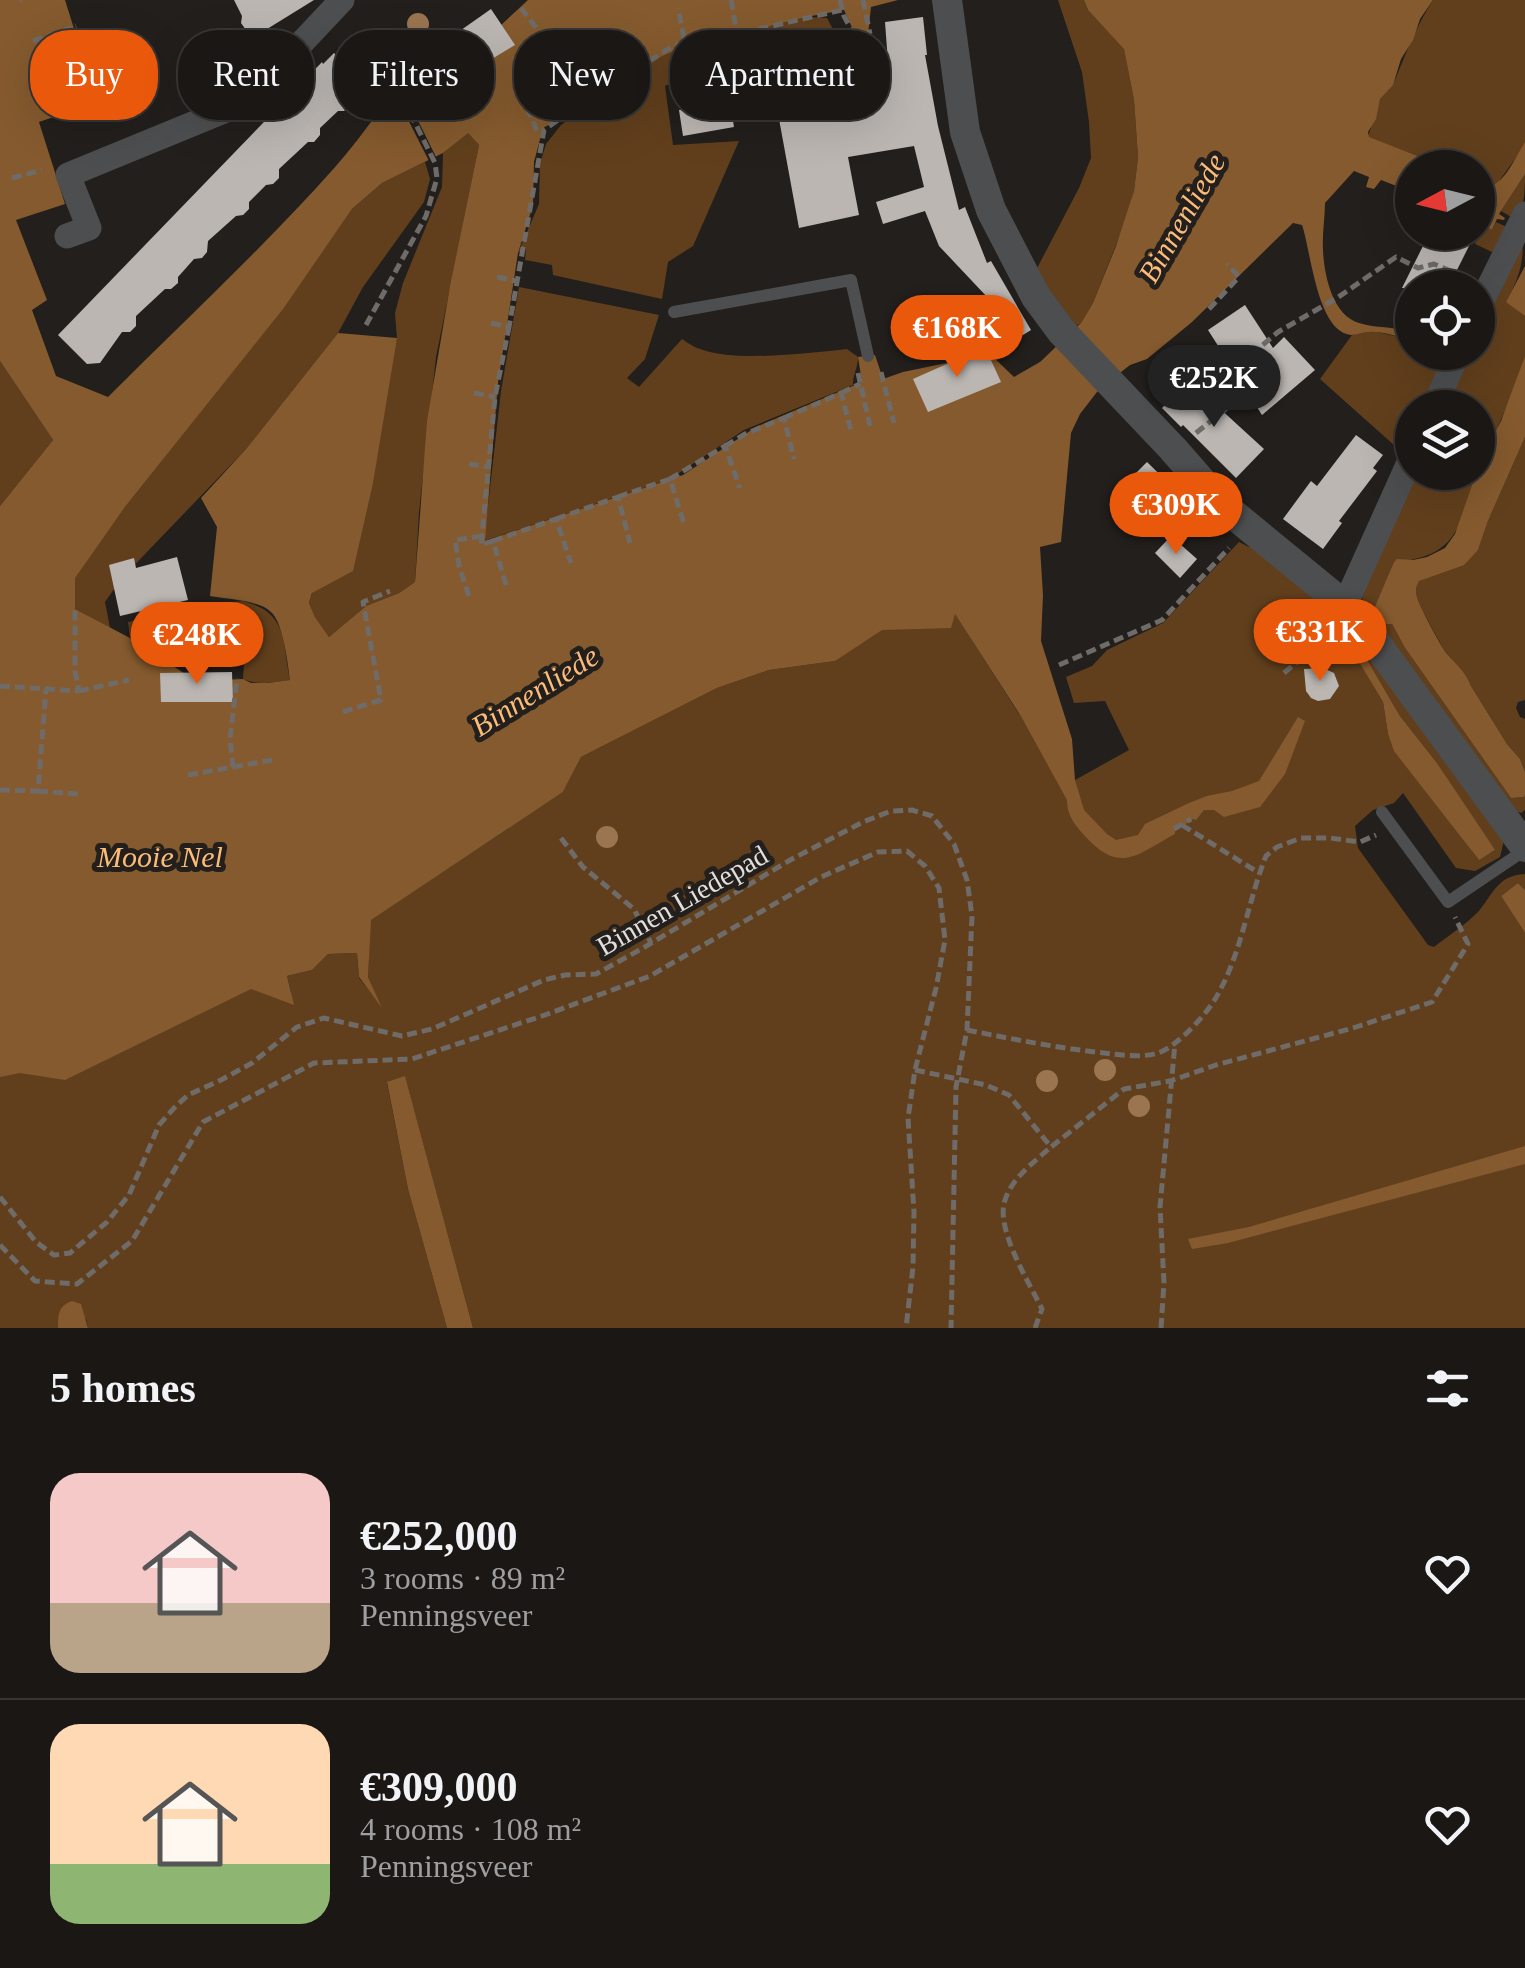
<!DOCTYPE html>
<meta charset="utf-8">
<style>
body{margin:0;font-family:Georgia,serif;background:#23201e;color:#f1f3f6;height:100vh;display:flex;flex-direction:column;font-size:38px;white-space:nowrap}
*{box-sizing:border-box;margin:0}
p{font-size:32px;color:#9f9fa0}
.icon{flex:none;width:55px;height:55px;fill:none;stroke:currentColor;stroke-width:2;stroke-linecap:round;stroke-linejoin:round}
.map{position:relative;height:1328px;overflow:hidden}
.details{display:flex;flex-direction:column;background:#1a1715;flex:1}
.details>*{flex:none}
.guide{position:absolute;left:30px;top:30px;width:1000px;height:90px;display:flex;gap:20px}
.needle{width:65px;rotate:263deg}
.tools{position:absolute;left:1395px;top:150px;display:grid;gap:20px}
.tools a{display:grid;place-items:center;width:100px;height:100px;border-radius:50%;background:#1a1715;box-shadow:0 10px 40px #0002,0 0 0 2px #383634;font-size:50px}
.price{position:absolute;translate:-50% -85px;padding:0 22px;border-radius:35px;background:#ea580c;color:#fff;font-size:32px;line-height:65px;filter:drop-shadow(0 2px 5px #0008)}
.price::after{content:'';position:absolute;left:50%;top:60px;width:30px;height:22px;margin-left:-15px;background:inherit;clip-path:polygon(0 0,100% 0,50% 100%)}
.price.on{background:#222;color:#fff}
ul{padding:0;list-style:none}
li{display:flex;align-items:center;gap:30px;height:250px;padding:0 50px}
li+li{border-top:2px solid #383634}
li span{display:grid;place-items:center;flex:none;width:280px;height:200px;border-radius:30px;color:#555}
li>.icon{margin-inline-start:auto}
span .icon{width:120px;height:120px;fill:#fffc;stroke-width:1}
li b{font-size:42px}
h2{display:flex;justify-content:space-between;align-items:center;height:120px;padding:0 50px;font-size:42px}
.pill{padding:0 35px;border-radius:40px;background:#1a1715;box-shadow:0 10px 40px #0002,0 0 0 2px #383634;font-size:35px;line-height:90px}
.pill.on{background:#ea580c;color:#fff}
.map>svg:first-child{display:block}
.green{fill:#613f1c}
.water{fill:#855a2e;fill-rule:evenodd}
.pier{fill:#221f1c}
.building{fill:#bbb6b2}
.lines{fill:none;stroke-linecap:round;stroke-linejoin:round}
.path{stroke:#6e6b68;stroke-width:5;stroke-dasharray:10 5;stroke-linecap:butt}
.service{stroke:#4c4e50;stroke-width:12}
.minor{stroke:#4c4e50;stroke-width:25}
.tertiary{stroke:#4c4e50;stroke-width:30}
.tree{fill:#9b7550}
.labels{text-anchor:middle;stroke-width:10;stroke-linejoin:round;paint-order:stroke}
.street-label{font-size:28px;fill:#e2dfdd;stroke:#221f1c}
.water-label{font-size:30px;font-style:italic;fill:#fdbb79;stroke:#221f1c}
</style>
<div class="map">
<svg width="1525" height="1328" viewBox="0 0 1525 1328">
<rect width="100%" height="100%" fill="#221f1c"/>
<g class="green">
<path d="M1058 0H1084L1088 10 1124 48 1134 100 1138 157 1134 191 1127 217 1093 303 1081 323 1075 327 1034 274 1079 188 1091 158 1089 122 1082 72Z"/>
<path d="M1433 0H1525V145L1497 184 1486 190 1478 188V168L1438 167 1423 158 1368 137C1369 134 1379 102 1380 99 1384 92 1391 88 1395 80 1406 53 1417 25 1433 0Z"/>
<path d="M806 17 827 18 834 31 831 39 808 53V70L791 73 788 51 772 52 775 76C752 82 749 75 728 73 712 72 680 79 665 86L673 145 739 141 693 246 668 262 662 299 553 275 552 265 525 260 526 247 518 253 539 204 540 164 546 144 561 125 650 62 678 49Z"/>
<path d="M467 132 479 145 436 357 419 512 415 582 399 593 366 606 329 637 315 617 309 603 397 339 395 313 403 283 442 187 443 153Z"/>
<path d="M425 162 430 179 424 202 363 287 338 333 246 449 121 579 105 602 110 628 75 609 74 578 125 507 282 309 352 209 382 183Z"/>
<path d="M1525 174C1525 214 1519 222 1492 252L1475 244 1482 225 1492 230 1496 222 1507 227 1513 218 1501 211Z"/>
<path d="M1522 236C1525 262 1518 279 1507 301L1525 316V356L1513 392 1478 472V408L1444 407 1468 353 1478 352V332Z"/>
<path d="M519 287 659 315 645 359 627 378 639 387 682 339C688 343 695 348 703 350 737 362 810 353 847 349L858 357C858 368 853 373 853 385L744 430 670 479 484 541 501 391Z"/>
<path d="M1373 331 1412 340V352L1449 353 1425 407 1412 408V436L1404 454 1320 379 1352 335Z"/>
<path d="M0 361 53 440 0 506Z"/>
<path d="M1525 437V700L1518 702 1516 708 1520 717 1525 719V772L1520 759 1507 744 1471 686C1466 672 1456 664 1447 654 1443 649 1418 603 1417 597 1415 589 1416 588 1419 581L1478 550 1488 521Z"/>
<path d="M1477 472C1460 526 1458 557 1394 562L1373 619 1392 624 1405 648 1511 798 1524 797 1525 795V810L1521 813 1512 810 1364 611 1362 596 1415 473Z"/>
<path d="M1239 542 1249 547 1253 544 1320 600 1359 639 1350 645 1383 702 1388 734 1478 859 1494 851 1437 763 1400 716 1362 651 1363 645 1504 840 1500 857 1475 871 1456 868 1403 793 1394 803 1373 810 1355 826 1358 848 1428 945 1434 947C1448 936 1465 925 1478 912 1493 895 1497 875 1525 874V890L1518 883 1501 896 1525 933V1328H473L405 1077 387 1083 408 1189 447 1328H88L86 1319 64 1328H0V1065L210 1008 252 985 291 992 287 976 312 970 328 954 357 953 359 978 379 1003 368 977 370 920 563 792 581 757 717 688 769 670 835 661 876 629 910 628 954 612 1019 714 1029 722 1067 799 1075 780 1129 750 1105 701 1074 703 1066 677 1092 666 1107 650 1163 623Z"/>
<path d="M242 601C288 612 282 639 290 680 274 682 258 686 243 679L244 664 232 638H130L128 622 201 606Z"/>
</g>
<g class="water">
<path d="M0 0H65L97 102 39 122 65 204 16 220 47 300 32 310 56 376 108 397C184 321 264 247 336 166 365 133 388 97 416 63L419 68 493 22 500 26 528 0H898L871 7 868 35 856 36 844 10 806 17 678 49 650 62 590 102 543 128 534 162 533 205 518 253 498 383 485 541 683 475 756 427 862 382 858 357 875 355 883 379 903 372 990 354 1014 377 1040 362 1081 323 1093 303 1116 246 1134 191 1138 157 1134 100 1124 49 1088 10 1084 0H1433L1420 19 1413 40 1401 59 1393 85 1380 99 1376 119 1368 132 1369 137 1423 158 1438 167 1412 168V192L1381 180 1374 189 1366 187 1369 177 1354 171 1325 203C1325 218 1322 234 1323 250 1324 274 1332 315 1359 323 1377 329 1392 325 1412 333V340C1400 338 1387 332 1374 332 1366 331 1359 335 1351 335 1317 332 1311 251 1302 225L1293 223 1192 322 1147 359 1130 365 1116 376 1097 392 1080 414 1071 433 1061 542 1040 547 1043 595 1041 641 1072 739 1075 780 1084 810 1107 834 1116 840 1138 835 1145 824 1189 803 1207 796 1232 791 1259 781 1298 717 1305 721 1285 774 1260 807 1224 817 1214 810H1204L1196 820 1193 819 1175 831V834C1136 855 1120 875 1084 835 1074 824 1067 815 1067 800L1022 718 955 614 951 628 882 630 835 661 769 670 717 688 581 757 563 792 371 920 368 977 382 1008 359 977 357 953 328 954 312 970 287 976 294 1005 251 989 65 1080 20 1073 0 1077V506L53 440 0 361ZM468 133 479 145 450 286 427 421 415 582 399 593 366 606 329 637 315 617 309 603 312 593 353 571 373 483 397 338 338 333 246 449 201 498 217 527 210 596C226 599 259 600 271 612 283 622 288 664 290 680L268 683H251L243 679 196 681 130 638 75 609V578L125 507 283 309 352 209 382 183 443 153Z"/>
<path d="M1525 142V174L1501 211 1499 214 1505 218 1504 220 1497 219 1492 230 1478 223V188C1502 192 1514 159 1525 142Z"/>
<path d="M1525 266V316L1506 302Z"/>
<path d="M1525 356V437L1488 521 1478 550 1464 565 1419 581C1416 588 1415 589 1417 597 1419 605 1441 647 1447 654 1456 664 1466 672 1471 686L1507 744 1520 759 1525 772V795L1524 797 1511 798 1405 648 1392 624H1377L1373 619 1374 609 1394 562 1397 559 1413 560 1427 557 1445 548 1455 534 1482 457 1501 421Z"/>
<path d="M1359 639 1363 645 1362 651 1400 716 1437 763 1495 850 1479 860 1394 751 1388 734 1383 702 1358 660 1352 657 1350 646 1341 648Z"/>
<path d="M1518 883 1525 890V933L1501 896Z"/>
<path d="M405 1076 473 1328H447L408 1189 387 1082Z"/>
<path d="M1525 1146V1164L1228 1243 1192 1249 1188 1239 1249 1227Z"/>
<path d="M72 1301 81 1304 88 1328H58C58 1315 58 1306 72 1301Z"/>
</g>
<path class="pier" d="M400 84 436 157 429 161 392 88Z"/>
<g class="building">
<path d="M234 0H314L259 34 246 30 241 23 242 16Z"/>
<path d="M491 9 515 45 447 86 427 54Z"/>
<path d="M923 17 927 55H925L938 126 959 210 965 207 987 263 991 261 1031 330 1023 335 939 246 925 211 883 224 876 202 924 187 914 146 848 157 859 215 799 228 779 119 844 108 842 98 890 89 885 22Z"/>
<path d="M334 53 362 81 351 93 350 105 344 111H338L320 128V135L314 142H308L279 169V178L273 184 266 185 249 202V209L243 215 236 216 208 241 207 252 202 258 194 259 178 277V283L171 289H165L136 316V326L130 332H122L100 363 87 364 58 335 322 62 323 64Z"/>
<path d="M730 102 734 127 683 136 679 110Z"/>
<path d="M1430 232H1476L1448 288H1402Z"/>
<path d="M1245 305 1273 348 1284 337 1315 370 1262 415 1208 330Z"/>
<path d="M985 347 1001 382 928 412 913 379Z"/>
<path d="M1186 383 1200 397 1205 395 1264 449 1236 478 1183 425 1181 427 1162 408Z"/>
<path d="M1356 435 1383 455 1373 468 1377 471 1339 521 1342 523 1323 549 1283 519 1311 481 1317 486Z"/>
<path d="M1147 462 1185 499 1160 525 1121 488Z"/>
<path d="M1171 536 1197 559 1180 578 1155 553Z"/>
<path d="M177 557 188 600 120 616 109 565 134 558 136 568Z"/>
<path d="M1323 668 1334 673 1339 686 1330 699 1318 701 1311 698 1306 691 1304 669Z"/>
<path d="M232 672 233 702H161L160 673Z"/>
</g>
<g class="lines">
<g class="path">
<path d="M731 0 737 34"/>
<path d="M840 0 844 16 853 33"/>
<path d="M863 0 870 34"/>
<path d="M20 1 21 0"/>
<path d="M521 8 537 29"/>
<path d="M33 41 76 26"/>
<path d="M685 43 737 34 842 10"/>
<path d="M637 69 673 46 685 43 678 8"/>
<path d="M46 80 89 65"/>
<path d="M545 80 562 117 637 69 620 33"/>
<path d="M521 94 537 131 544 130"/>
<path d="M12 178 42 170"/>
<path d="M497 277 517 281"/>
<path d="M1209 309 1239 277 1227 264"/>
<path d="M491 323 509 327 544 130 562 117"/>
<path d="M366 325 426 216 437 178 435 163 395 82V59"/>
<path d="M881 372 894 423"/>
<path d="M858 373 870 426"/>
<path d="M474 393 495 397"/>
<path d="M841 393 860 384"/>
<path d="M784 418 841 393 852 434"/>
<path d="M1196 433 1232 404 1231 372 1278 332 1337 298 1396 257 1418 268 1434 264 1465 277"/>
<path d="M725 446 745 434 784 418 794 459"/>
<path d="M469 464 488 467"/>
<path d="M670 479 725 446 740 488"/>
<path d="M618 497 670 479 685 527"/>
<path d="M556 519 618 497 630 543"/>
<path d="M493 541 556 519 571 563"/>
<path d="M506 585 493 541 481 545 495 397 509 327"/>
<path d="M469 596 459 566 455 540 482 536"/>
<path d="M1059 665 1162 620 1229 548"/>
<path d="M1284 673 1333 631"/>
<path d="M0 686 79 691 75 671V609"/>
<path d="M79 691 129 680"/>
<path d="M343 712 381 700 363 602 390 591"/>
<path d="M233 767 272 760"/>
<path d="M188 775 233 767 230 739 237 678"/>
<path d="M0 790 38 791 46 689"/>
<path d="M38 791 78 794"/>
<path d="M1182 825 1259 873"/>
<path d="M1174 829 1191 819"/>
<path d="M561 838 583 867 634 909 651 943"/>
<path d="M967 1030C1012 1039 1058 1048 1104 1053 1121 1055 1141 1058 1158 1053 1177 1047 1209 1012 1218 994 1242 951 1248 901 1266 856L1277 847 1301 838H1330L1360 842 1376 835"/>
<path d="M915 1070 986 1085 1009 1095 1051 1147 1124 1089 1170 1081 1216 1065 1353 1028 1432 1002 1468 944 1455 917"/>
<path d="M0 1197 36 1242 54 1255 70 1253 107 1222 129 1195 159 1125 175 1107 188 1095 221 1080 252 1063 297 1027 324 1018 402 1036 432 1029 544 980 565 975 596 974 643 948 792 859 863 822 891 811 912 810 932 816 954 844 967 880 972 916 967 1030 956 1087 951 1328"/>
<path d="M0 1245 35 1281 77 1284 132 1241 203 1122 314 1063 412 1059 545 1015 650 976 821 877 878 852 907 851 925 866 939 888 945 940 936 988 915 1070 908 1118 914 1212 913 1267 906 1328"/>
<path d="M1035 1328 1042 1309C1029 1282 995 1229 1005 1200 1012 1178 1034 1162 1051 1147"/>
<path d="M1161 1328 1164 1283 1160 1207 1175 1043"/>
</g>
<g class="service">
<path d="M674 312 851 280 868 356"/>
<path d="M1382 812 1448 902 1525 850"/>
</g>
<g class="minor">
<path d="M67 236 89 228 68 175 246 102 342 0"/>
<path d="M1478 309 1525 214"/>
<path d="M1434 408 1458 352"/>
<path d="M1345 605 1412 456"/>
</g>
<path class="tertiary" d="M947 0 965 132 991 210 1036 297 1062 332 1173 449 1222 505 1354 613 1525 847"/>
</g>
<g class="tree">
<circle cx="418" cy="24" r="11"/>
<circle cx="607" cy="837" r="11"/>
<circle cx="1105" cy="1070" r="11"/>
<circle cx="1047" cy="1081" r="11"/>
<circle cx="1139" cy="1106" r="11"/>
</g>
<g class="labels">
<g class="street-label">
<text transform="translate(682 900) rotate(-30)" y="10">Binnen Liedepad</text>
</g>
<g class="water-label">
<text transform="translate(1182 218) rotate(-60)" y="10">Binnenliede</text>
<text transform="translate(535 691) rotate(-32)" y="10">Binnenliede</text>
<text x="160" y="867">Mooie Nel</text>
</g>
</g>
</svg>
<div class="tools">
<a><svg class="needle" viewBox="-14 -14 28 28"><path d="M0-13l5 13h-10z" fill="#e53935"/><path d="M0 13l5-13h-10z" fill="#9f9fa0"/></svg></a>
<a><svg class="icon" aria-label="locate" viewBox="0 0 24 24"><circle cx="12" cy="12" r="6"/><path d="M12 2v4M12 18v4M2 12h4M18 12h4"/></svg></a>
<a><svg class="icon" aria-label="layers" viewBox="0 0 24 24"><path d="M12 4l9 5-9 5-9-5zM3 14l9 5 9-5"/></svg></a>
</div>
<b class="price" style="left:957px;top:380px">€168K</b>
<b class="price on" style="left:1214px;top:430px">€252K</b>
<b class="price" style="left:1176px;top:557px">€309K</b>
<b class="price" style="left:1320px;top:684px">€331K</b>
<b class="price" style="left:197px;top:687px">€248K</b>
<div class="guide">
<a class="pill on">Buy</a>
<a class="pill">Rent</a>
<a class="pill">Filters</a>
<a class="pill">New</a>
<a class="pill">Apartment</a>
</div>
</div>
<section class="details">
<h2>5 homes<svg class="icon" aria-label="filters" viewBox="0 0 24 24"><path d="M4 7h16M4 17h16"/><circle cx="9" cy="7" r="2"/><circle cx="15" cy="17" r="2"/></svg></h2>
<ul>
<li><span style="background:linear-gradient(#f6c9c9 65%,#b9a48a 0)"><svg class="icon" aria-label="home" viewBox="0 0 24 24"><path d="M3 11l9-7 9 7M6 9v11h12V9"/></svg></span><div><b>€252,000</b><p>3 rooms · 89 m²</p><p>Penningsveer</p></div><svg class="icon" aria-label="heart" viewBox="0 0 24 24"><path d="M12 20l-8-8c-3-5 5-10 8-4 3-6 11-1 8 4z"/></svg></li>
<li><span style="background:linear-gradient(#ffd9b3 70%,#8fb573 0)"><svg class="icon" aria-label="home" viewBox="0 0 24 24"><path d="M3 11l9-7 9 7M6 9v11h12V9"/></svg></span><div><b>€309,000</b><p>4 rooms · 108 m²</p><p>Penningsveer</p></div><svg class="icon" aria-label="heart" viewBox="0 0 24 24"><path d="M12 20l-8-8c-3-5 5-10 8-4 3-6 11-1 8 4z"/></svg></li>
</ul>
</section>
